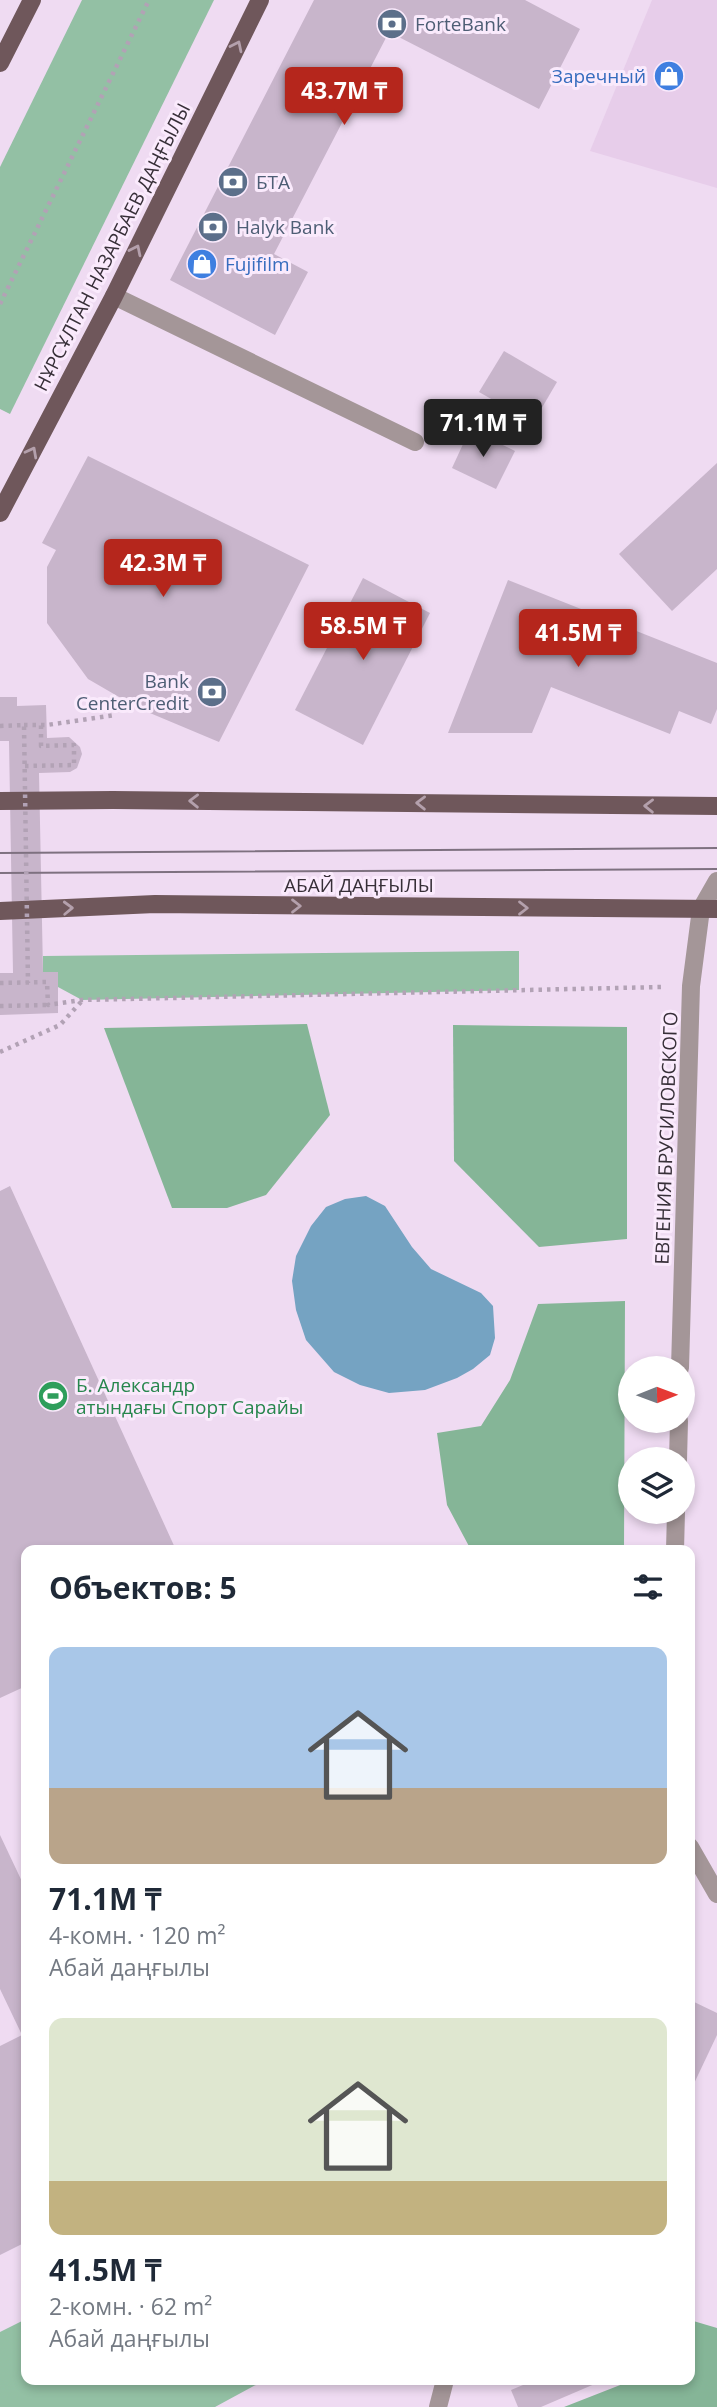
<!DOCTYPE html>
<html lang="ru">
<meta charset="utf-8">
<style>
body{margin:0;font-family:"Open Sans",sans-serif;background:#f2f2f3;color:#1f2937;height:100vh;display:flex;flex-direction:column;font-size:26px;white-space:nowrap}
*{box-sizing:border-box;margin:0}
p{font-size:23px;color:#747a83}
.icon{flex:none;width:38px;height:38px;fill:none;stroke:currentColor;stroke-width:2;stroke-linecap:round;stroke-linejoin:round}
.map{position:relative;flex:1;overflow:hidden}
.side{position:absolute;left:21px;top:1545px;width:674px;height:840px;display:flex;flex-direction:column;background:#fff;border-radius:14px;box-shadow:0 4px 10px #0003}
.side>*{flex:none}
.needle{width:46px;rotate:89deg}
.buttons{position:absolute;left:618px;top:1356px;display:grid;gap:14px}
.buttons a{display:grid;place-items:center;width:77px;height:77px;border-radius:50%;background:#fff;box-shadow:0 4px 10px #0003;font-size:35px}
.price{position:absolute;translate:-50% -60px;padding:0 16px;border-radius:7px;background:#b5261c;color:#fff;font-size:23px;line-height:46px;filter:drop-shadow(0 2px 4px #0008)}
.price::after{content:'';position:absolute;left:50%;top:42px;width:21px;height:16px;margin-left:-10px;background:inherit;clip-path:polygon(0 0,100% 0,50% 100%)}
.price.current{background:#222;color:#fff}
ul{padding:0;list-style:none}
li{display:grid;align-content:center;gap:14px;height:371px;padding:0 28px}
li span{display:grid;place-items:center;height:217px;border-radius:14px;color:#555}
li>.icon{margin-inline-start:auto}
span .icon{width:126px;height:126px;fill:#fffc;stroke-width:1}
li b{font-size:30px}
h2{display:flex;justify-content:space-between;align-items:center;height:84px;padding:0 28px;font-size:30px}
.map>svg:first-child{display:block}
.built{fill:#e7cdea}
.green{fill:#93c0a4}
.forest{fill:#85b597}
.water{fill:#75a3c2}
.building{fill:#c8b5cb}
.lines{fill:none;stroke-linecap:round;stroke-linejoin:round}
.path{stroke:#b2a2b5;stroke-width:4.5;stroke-dasharray:3.5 5;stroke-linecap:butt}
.service{stroke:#a49698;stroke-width:18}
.tertiary{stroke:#a49698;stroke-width:18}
.primary{stroke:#6f575b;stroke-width:18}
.tram{stroke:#7e7180;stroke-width:2}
.path-bridge{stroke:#b2a2b5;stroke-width:4.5;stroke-dasharray:3.5 5;stroke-linecap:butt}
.oneway{stroke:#b4a0ac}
.labels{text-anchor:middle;stroke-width:6;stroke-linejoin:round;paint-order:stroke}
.service-label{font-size:19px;fill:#4e5e75;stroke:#faeafc;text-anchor:start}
.shop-label{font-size:19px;fill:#366cbe;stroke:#faeafc;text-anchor:end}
.street-label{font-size:19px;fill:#372f38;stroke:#faeafc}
.leisure-label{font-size:19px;fill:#27864d;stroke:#faeafc;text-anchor:start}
</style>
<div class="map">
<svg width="717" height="2407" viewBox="0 0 717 2407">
<rect width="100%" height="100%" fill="#efdbf2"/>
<path class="built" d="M652 0H717V188L590 151Z"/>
<g class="green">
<path d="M82 0H214L10 414 0 409V167Z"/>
<path d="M519 951V990L82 1000 58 987V972H43V956Z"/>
<path d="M26 2319V2380H265L215 2407H0V2332Z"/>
</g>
<g class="forest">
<path d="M307 1024 330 1115 266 1195 227 1208H172L104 1028Z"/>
<path d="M453 1025 627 1027V1239L539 1247 454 1161Z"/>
<path d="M625 1301 624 1550H471L447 1505 437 1433 481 1426 510 1380 538 1304Z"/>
<path d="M690 2320 717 2328V2407H564L633 2380H690Z"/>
</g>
<path class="water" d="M366 1196 385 1206 412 1247 431 1269 481 1293 493 1306 495 1338 490 1355 473 1369 457 1378 425 1390 389 1393 360 1385 334 1372 306 1340 296 1310 292 1281 296 1256 311 1226 326 1207 345 1199Z"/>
<g class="building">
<path d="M314 0H525L580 29 539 109 389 32 274 254 308 272 275 335 170 280Z"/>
<path d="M504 351 557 382 533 423 479 392Z"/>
<path d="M470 429 515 451 496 489 452 468Z"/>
<path d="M88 456 309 565 219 742 138 708 88 679 47 623V567L56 550 42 543Z"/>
<path d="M717 463V569L672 611 619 554Z"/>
<path d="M363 578 430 613 363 745 295 710Z"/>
<path d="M508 580 717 663V709L711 724 679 711 670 734 551 687 532 733H448Z"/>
<path d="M0 697H17V706L46 705 47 738 69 737 80 747 82 754 77 768 70 772 39 773 43 972H58V1013L0 1015V973H13L9 741H0Z"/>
<path d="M10 1186 176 1550H26V1686L0 1698V1191Z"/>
<path d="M0 1835 26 1890V2242L0 2255V2046L22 2035 0 1989Z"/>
<path d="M690 2000 717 2013V2035L690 2092Z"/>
<path d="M535 2380H604L541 2407H518L511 2390Z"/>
</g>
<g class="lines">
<g class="path">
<path d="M0 304 149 0"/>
<path d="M24 725H47L115 715"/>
<path d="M25 766 74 765V745L41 746V725"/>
<path d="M0 983 47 982 48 1005 82 1000 661 987"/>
<path d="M0 1006 48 1005"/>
<path d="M0 1052 60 1025 81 1002"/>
</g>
<g class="service">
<path d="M114 296 415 442"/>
<path d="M438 2407 445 2380"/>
</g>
<g class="tertiary">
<path d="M680 1368 691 986 701 909 717 881"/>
<path d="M678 1460 679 1421"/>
<path d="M675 1550 676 1512"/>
<path d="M690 1847 717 1894"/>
</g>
<g class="primary">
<path d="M0 63 32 0"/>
<path d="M0 513 114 296 260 0"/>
<path d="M0 801 113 800 717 806"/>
<path d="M0 911 155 904 717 909"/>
</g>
<g class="tram">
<path d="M0 853 717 848"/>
<path d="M0 873 717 869"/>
</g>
<path class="path-bridge" d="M0 726 24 725 28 983"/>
</g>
<defs><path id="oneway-chevron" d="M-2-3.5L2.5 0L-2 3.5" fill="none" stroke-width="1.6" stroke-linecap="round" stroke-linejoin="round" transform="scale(1.75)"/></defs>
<g class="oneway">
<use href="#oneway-chevron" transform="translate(237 46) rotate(-64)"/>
<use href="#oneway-chevron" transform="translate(136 250) rotate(-64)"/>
<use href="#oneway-chevron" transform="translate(32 452) rotate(-62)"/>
<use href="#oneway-chevron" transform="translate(194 801) rotate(-179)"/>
<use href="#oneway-chevron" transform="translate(421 803) rotate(-179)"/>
<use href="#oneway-chevron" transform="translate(649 806) rotate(-179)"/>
<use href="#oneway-chevron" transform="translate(296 906)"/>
<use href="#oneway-chevron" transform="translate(68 908) rotate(-2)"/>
<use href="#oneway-chevron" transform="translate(523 908)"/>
</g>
<defs>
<g id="bank-disc" transform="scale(1.575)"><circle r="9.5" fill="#5c6f8a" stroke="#faeafc"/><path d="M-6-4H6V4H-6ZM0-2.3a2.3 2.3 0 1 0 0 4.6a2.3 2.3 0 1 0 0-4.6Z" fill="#fff"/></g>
<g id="shop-disc" transform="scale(1.575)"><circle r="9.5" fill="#3f7fe0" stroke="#faeafc"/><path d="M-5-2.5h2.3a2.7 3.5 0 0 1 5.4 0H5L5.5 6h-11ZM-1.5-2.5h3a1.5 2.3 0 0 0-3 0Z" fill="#fff"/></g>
<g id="stadium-disc" transform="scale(1.575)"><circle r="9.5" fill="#2e9e5b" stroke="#faeafc"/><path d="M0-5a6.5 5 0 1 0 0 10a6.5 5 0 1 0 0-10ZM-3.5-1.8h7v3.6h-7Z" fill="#fff"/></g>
</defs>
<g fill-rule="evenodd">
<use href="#bank-disc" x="392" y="24"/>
<use href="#shop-disc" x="669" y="76"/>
<use href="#bank-disc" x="233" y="182"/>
<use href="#bank-disc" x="213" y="227"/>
<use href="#shop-disc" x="202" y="264"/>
<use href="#bank-disc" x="212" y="692"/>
<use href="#stadium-disc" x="53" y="1396"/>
</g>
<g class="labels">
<g class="service-label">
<text x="415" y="31">ForteBank</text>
<text x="256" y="189">БТА</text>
<text x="236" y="234">Halyk Bank</text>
<text x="189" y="688" text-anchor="end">Bank<tspan x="189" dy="22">CenterCredit</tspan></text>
</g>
<g class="shop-label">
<text x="646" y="83">Заречный</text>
<text x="225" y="271" text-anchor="start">Fujifilm</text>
</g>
<g class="street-label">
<text transform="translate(112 247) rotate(-63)" y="7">НҰРСҰЛТАН НАЗАРБАЕВ ДАҢҒЫЛЫ</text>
<text x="359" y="892">АБАЙ ДАҢҒЫЛЫ</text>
<text transform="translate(666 1138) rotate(-88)" y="7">ЕВГЕНИЯ БРУСИЛОВСКОГО</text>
</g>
<g class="leisure-label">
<text x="76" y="1392">Б. Александр<tspan x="76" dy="22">атындағы Спорт Сарайы</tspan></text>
</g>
</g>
</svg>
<div class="buttons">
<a><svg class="needle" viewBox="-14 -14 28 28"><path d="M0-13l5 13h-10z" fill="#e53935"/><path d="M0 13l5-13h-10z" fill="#747a83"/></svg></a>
<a><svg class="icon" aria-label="layers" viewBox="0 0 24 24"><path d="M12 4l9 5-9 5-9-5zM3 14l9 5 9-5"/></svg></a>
</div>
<b class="price" style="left:344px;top:127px">43.7M ₸</b>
<b class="price current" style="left:483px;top:459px">71.1M ₸</b>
<b class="price" style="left:163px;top:599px">42.3M ₸</b>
<b class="price" style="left:363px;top:662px">58.5M ₸</b>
<b class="price" style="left:578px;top:669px">41.5M ₸</b>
<section class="side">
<h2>Объектов: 5<svg class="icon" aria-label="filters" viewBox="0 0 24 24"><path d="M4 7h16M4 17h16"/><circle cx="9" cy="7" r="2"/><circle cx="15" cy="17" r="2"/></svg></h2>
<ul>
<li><span style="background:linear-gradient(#a9c7e8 65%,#b9a48a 0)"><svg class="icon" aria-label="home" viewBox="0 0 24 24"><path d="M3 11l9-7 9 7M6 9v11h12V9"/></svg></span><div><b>71.1M ₸</b><p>4-комн. · 120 m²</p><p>Абай даңғылы</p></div></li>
<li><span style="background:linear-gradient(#dfe7d0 75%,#c2b280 0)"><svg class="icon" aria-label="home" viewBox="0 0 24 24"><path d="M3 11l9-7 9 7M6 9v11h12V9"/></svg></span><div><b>41.5M ₸</b><p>2-комн. · 62 m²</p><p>Абай даңғылы</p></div></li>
</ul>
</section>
</div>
